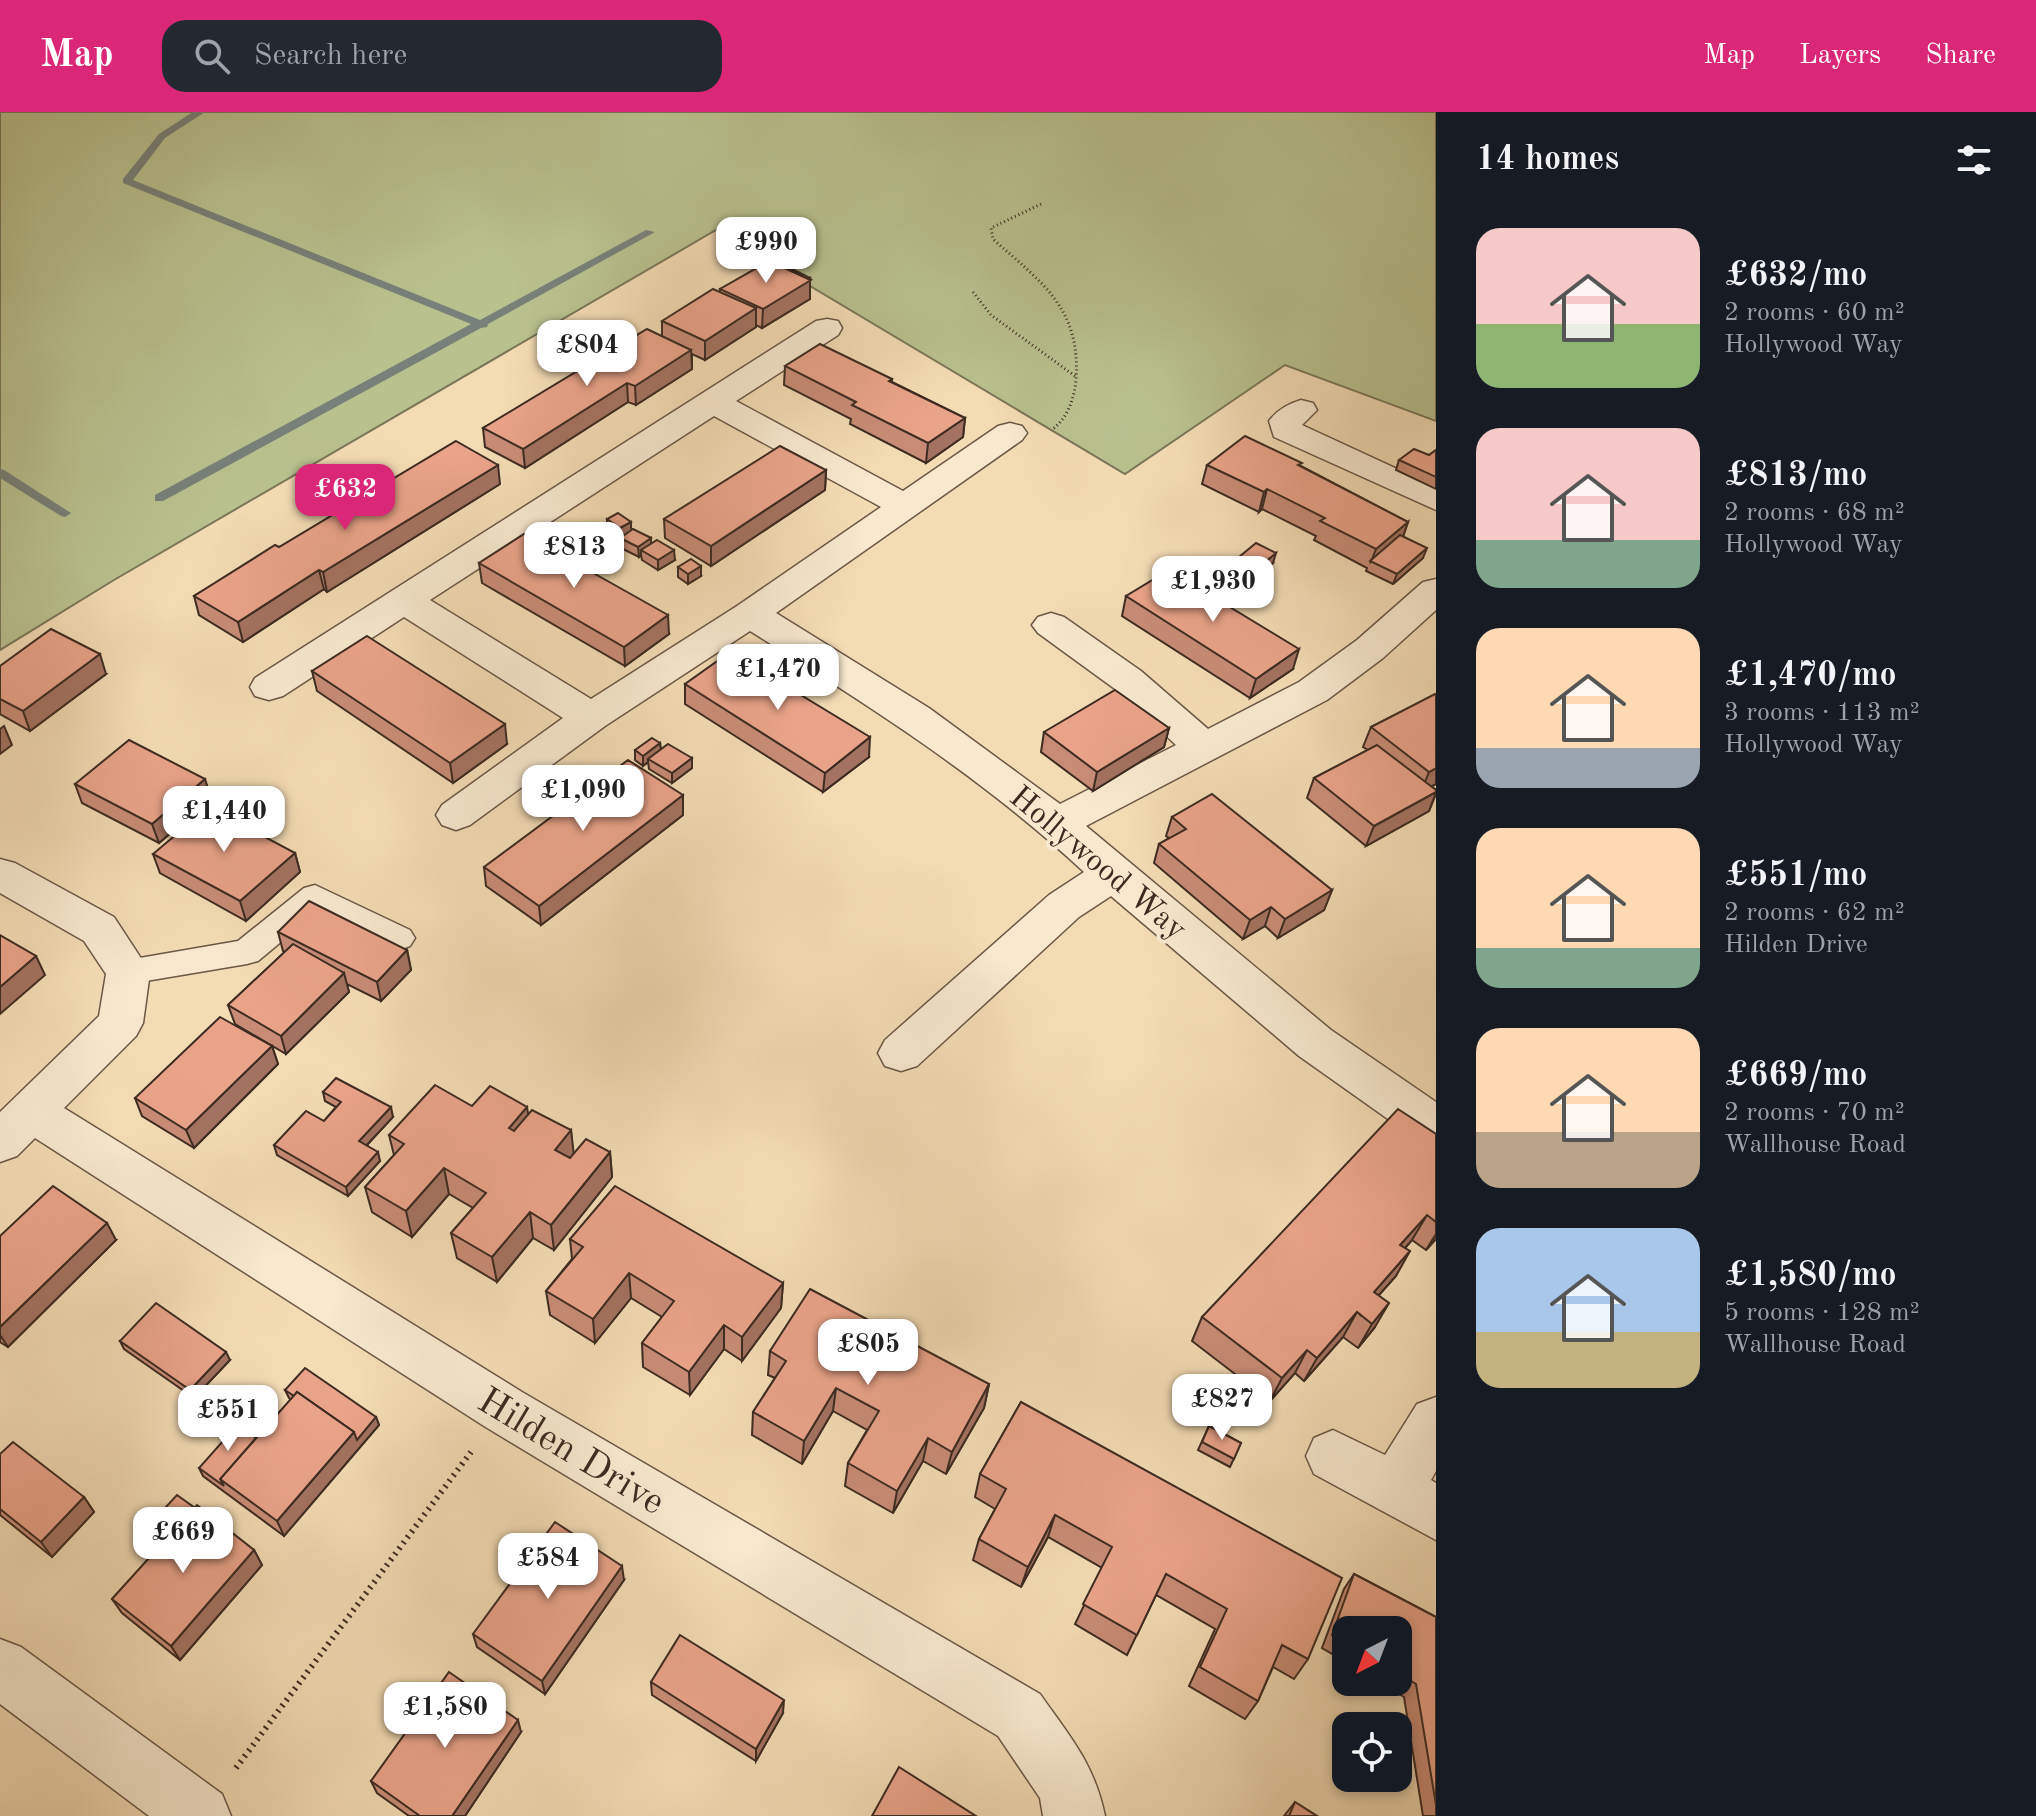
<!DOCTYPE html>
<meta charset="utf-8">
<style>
body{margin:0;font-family:"Old Standard TT",serif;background:#242831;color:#f1f3f6;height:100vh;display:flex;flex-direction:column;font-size:30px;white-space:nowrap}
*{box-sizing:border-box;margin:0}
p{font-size:26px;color:#9ea1a6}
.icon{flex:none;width:44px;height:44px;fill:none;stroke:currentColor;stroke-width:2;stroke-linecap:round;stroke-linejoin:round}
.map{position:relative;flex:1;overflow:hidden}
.sheet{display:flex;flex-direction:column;background:#171b24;width:600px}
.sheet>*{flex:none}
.needle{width:52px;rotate:222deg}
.controls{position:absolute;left:1332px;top:1504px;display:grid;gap:16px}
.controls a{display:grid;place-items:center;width:80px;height:80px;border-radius:16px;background:#171b24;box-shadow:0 4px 12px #0003;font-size:40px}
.price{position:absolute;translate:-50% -68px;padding:0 18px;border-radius:16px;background:#fff;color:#222;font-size:26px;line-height:52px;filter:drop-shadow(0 2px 4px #0008)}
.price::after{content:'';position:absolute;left:50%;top:48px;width:24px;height:18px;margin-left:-12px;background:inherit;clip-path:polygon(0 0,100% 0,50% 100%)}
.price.current{background:#db2777;color:#fff}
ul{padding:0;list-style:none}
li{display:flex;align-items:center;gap:24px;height:200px;padding:0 40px}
li span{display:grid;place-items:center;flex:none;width:224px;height:160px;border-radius:24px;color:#555}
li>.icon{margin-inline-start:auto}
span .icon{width:96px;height:96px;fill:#fffc;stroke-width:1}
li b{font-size:34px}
h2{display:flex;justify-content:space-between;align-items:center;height:96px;padding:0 40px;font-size:34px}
header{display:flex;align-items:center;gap:48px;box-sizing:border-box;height:112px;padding:0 40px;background:#db2777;color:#fff}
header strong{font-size:38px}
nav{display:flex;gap:44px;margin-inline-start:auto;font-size:28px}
.search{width:560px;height:72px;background:#242831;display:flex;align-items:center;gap:20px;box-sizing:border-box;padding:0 28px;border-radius:24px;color:#9ea1a6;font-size:30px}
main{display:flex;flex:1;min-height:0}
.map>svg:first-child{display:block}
.green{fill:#b9c18f;stroke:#7b7658;stroke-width:2}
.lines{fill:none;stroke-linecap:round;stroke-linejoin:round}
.stream{fill:#778179;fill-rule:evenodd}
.lane-casing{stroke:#6a5746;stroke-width:3}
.street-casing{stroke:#6a5746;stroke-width:3}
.path-far1{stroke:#3d2b22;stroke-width:3;stroke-dasharray:1 3;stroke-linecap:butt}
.path{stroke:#3d2b22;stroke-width:6;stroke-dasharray:2 5;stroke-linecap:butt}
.lane{fill:#f7e8ce;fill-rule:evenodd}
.street{fill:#f7e8ce;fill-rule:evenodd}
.wall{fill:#c88c76;stroke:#3d2b22;stroke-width:2}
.shaded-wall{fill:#a37260;stroke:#3d2b22;stroke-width:2}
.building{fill:#e9a389;stroke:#3d2b22;stroke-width:2}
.labels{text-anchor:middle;stroke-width:8;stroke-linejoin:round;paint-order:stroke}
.street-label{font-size:32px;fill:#3d2b22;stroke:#f7e8ce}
.near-street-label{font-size:38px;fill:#3d2b22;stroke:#f7e8ce}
</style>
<header>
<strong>Map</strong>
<div class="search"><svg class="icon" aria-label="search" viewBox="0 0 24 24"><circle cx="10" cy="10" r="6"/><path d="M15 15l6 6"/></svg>Search here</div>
<nav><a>Map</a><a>Layers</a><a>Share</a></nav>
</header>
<main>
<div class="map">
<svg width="1436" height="1704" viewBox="0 0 1436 1704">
<rect width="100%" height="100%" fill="#f3dbb4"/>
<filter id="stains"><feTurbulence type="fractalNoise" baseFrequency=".0025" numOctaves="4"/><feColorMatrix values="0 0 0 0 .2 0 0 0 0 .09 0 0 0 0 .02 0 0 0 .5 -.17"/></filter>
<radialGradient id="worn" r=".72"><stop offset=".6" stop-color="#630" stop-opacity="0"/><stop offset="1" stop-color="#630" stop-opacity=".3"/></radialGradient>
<path class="green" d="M0 0H1436V309L1285 253 1125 362 716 118 114 468 0 538Z"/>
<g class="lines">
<g class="stream">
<path d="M193 0H205L165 26 133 68 480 208 646 118 655 120 488 212 487 215 481 216 163 389H155V383L471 212 123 71V67L159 22Z"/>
<path d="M0 357 4 358 71 401 65 405 61 404 0 366Z"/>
</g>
<g class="lane-casing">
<path id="lane" d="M315 773 410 818 415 826 410 834 399 838 388 834 318 799 258 849 247 852 128 872 117 869 112 860 117 851 128 848 238 829 304 776Z"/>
</g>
<g class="street-casing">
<g id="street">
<path d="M827 207 838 209 842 216 838 223 736 289 903 379 998 314 1010 311 1022 314 1027 321 1022 328 776 501 929 596 1060 692 1176 633 1115 577 1038 521 1032 513 1038 505 1051 501 1064 505 1141 559 1208 617 1299 570 1357 528 1423 470 1436 467V498L1383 546 1327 588 1086 714 1331 918 1436 990V1035L1419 1029 1299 944 1111 784 1079 805 917 954 901 959 885 954 878 941 885 928 1049 783 1084 760C983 666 867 592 750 519L605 614 470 713 456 718 442 713 436 703 442 693 563 606 404 505 283 584 269 588 255 584 250 575 255 566 816 209ZM714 304 881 395 737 494 591 587 430 488Z"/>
<path d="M1301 288 1313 291 1317 298 1302 313 1436 375V398L1274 325 1269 309C1277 298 1288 292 1301 288Z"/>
<path d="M0 747 15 751 114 805 150 860 143 911 136 924 64 996 522 1280 1040 1582C1070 1625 1094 1651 1105 1704H1043L1040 1686 998 1624 484 1314 35 1026 17 1044 0 1050V1000L99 904 106 862 84 829 0 781Z"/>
<path d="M1436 1285V1359L1431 1368 1436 1371V1428L1314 1362 1306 1344 1314 1326 1333 1318 1385 1343 1417 1292Z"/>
<path d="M0 1527 21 1535 222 1682 231 1704H149L0 1592Z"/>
</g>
</g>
<g class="path-far1">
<path d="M1041 92 991 116 993 127C1042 171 1081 196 1076 268 1074 287 1068 305 1053 317"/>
<path d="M973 180 991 203 1075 264"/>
</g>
<path class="path" d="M236 1656 471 1340"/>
<use href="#lane" class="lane"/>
<use href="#street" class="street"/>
</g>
<g class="wall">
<path d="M810 166V187L762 216 756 213V215L705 248 692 242V257L636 293 628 290 525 356 485 335 483 316 662 224V209L720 180V177Z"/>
<path d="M785 254 892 267V270L965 306 963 325 926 351 850 312 851 307 784 273Z"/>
<path d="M1436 338V377L1396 358 1399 348 1429 343Z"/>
<path d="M1207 353 1301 354 1408 410 1403 425 1423 446 1393 472 1366 459 1367 456 1314 428 1316 424 1262 397 1259 400 1202 372Z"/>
<path d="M826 358 825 378 711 454 665 426 664 407Z"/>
<path d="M500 372 327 480 324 477 243 530 199 503 194 484 279 435Z"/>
<path d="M607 407 651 426V432L675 448 658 458 642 448 641 443 639 445 621 436 620 426 607 417Z"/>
<path d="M1239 445 1273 451 1256 465 1236 455Z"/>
<path d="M479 451 669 522 625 554 482 471Z"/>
<path d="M678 455 701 464 688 472 678 465Z"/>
<path d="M1126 484 1293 557 1250 586 1122 504Z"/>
<path d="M0 554 106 562 30 619 0 602Z"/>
<path d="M312 559 507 632 453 671 317 579Z"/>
<path d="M685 572 869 645 823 680 685 592Z"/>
<path d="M1436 583V672L1431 674 1436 678V682L1429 699 1366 734 1307 686 1314 666 1368 638 1363 635 1371 615Z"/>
<path d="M1169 616 1164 635 1093 679 1041 640 1044 620Z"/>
<path d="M660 631 661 638 692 646V656L672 671 649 657 648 650 643 654 635 648V638Z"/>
<path d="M75 672 211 686 159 731 82 691Z"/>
<path d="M683 703 541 813 486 774 484 755Z"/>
<path d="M1172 705 1332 778 1324 798 1278 826 1265 814 1243 827 1154 751 1159 732 1169 726 1166 724Z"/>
<path d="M295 741 300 760 246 809 160 761 153 742Z"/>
<path d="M278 820 407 838 411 858 381 889 347 872 349 880 286 942 235 912 228 893 285 840 283 839Z"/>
<path d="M272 934 278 952 194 1036 142 1004 135 986Z"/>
<path d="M323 980 393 1005 367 1033 380 1049 348 1084 277 1043 274 1033 324 1009 336 995 325 989Z"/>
<path d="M472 994 528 1002 571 1018 573 1042 610 1040 612 1065 554 1138 533 1126 497 1170 457 1146 451 1121 473 1096 449 1082 412 1125 372 1100 365 1075 394 1043 389 1023Z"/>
<path d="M1436 1022V1127L1426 1138 1412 1128 1405 1136 1396 1164 1379 1183 1375 1215 1358 1236 1343 1225 1304 1269 1295 1261 1270 1289 1192 1229 1202 1205Z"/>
<path d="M0 1124 116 1128 8 1235 0 1230Z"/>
<path d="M570 1127 783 1171 781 1196 742 1249 724 1237 690 1283 643 1255 642 1231 662 1205 631 1186 595 1231 550 1203 546 1179 572 1147Z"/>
<path d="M120 1229 230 1248 194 1286 124 1237Z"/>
<path d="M770 1239 989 1272 984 1296 946 1362 923 1349 893 1401 845 1374 848 1351 867 1318 833 1299 802 1352 752 1323 753 1300 775 1266 768 1263Z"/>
<path d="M285 1278 376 1305 379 1313 284 1424 203 1364 199 1356 256 1326 291 1288 289 1286Z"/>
<path d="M1021 1290 1308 1547 1294 1567 1273 1555 1258 1589 1245 1607 1189 1574 1215 1517 1156 1483 1127 1543 1075 1512 1102 1456 1048 1425 1021 1475 973 1448 979 1427 995 1397 975 1385 980 1362Z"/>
<path d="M1209 1314 1241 1331 1230 1355 1198 1338Z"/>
<path d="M0 1342 84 1385 94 1400 52 1445 0 1403Z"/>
<path d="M138 1425 254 1438 262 1453 180 1548 122 1501 112 1487 154 1441 143 1433Z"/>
<path d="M1354 1462 1436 1505V1704H1423L1404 1585 1379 1570H1398V1518H1346V1550L1322 1536 1344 1477Z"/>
<path d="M624 1468 545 1582 477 1535 473 1522Z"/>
<path d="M651 1570 783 1601 756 1649 652 1583Z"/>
<path d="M521 1620 465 1704H409L377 1681 371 1669Z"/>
<path d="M1295 1690 1317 1704H1284Z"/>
</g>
<g class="shaded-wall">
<path d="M810 166V187L762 216 763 197Z"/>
<path d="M756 196V215L705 248V229Z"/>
<path d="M691 238 692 257 636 293 635 274Z"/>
<path d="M627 271 628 290 525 356 523 337Z"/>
<path d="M965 306 963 325 926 351 928 331Z"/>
<path d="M498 353 500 372 327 480 323 460Z"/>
<path d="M826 358 825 378 711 454V434Z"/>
<path d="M1267 377 1262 397 1259 400 1264 380Z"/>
<path d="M631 410V420L620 426V416Z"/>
<path d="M1408 410 1401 430 1371 450 1376 437Z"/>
<path d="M651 426V436L641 438V443L639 445 638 435Z"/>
<path d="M1427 436 1423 446 1393 472 1397 462Z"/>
<path d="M674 438 675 448 658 458V448Z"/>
<path d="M1276 441 1273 451 1256 465 1259 455Z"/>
<path d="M701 454V464L688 472V462Z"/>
<path d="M319 458 324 477 243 530 238 510Z"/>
<path d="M668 503 669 522 625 554 624 535Z"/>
<path d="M1299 537 1293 557 1250 586 1256 567Z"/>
<path d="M100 542 106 562 30 619 23 599Z"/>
<path d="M505 612 507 632 453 671 450 651Z"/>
<path d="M4 614 12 633 0 642V617Z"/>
<path d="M1169 616 1164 635 1093 679 1097 660Z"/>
<path d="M870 625 869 645 823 680 825 661Z"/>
<path d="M660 631 661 641 648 647V650L643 654V644Z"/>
<path d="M692 646V656L672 671V661Z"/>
<path d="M1436 656V672L1421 680 1429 660Z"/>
<path d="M205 667 211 686 159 731 152 712Z"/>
<path d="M1436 680 1429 699 1366 734 1374 714Z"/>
<path d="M683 683V703L541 813 539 794Z"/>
<path d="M295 741 300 760 246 809 240 789Z"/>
<path d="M1332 778 1324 798 1278 826 1285 807Z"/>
<path d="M1271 795 1265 814 1243 827 1250 808Z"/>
<path d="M407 838 411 858 381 889 377 870Z"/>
<path d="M36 844 45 863 0 902V875Z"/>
<path d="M344 861 349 880 286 942 281 924Z"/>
<path d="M272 934 278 952 194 1036 186 1018Z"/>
<path d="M391 995 393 1005 362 1038 359 1029Z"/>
<path d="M527 995 531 1021 513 1042 509 1016Z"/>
<path d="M571 1018 574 1044 558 1063 555 1038Z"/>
<path d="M378 1040 380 1049 348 1084 346 1075Z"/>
<path d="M610 1040 612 1065 554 1138 551 1113Z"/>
<path d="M444 1056 449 1082 412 1125 406 1099Z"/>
<path d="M530 1100 533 1126 497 1170 492 1145Z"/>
<path d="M1427 1103 1412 1128 1386 1158 1400 1133Z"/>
<path d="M107 1111 116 1128 8 1235 0 1223V1215Z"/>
<path d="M1436 1122V1127L1426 1138Z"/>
<path d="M1410 1139 1396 1164 1360 1204 1374 1180Z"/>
<path d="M629 1161 631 1186 595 1231 593 1207Z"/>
<path d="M783 1171 781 1196 742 1249V1225Z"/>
<path d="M1389 1191 1375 1215 1358 1236 1372 1212Z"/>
<path d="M1357 1200 1343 1225 1304 1269 1317 1246Z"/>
<path d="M724 1213V1237L690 1283 689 1260Z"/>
<path d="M1307 1238 1295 1261 1270 1289 1282 1266Z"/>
<path d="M226 1240 230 1248 194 1286 190 1278Z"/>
<path d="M989 1272 984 1296 946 1362 952 1340Z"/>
<path d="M836 1276 833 1299 802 1352 804 1329Z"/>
<path d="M376 1305 379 1313 284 1424 277 1409 354 1320Z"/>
<path d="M928 1326 923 1349 893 1401 897 1379Z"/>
<path d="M84 1385 94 1400 52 1445 41 1430Z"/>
<path d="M1055 1403 1048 1425 1021 1475 1028 1455Z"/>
<path d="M254 1438 262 1453 180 1548 171 1534Z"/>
<path d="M622 1454 624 1468 545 1582 542 1569Z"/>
<path d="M784 1588 783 1601 756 1649V1637Z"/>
<path d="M518 1608 521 1620 465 1704H452Z"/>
</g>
<g class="building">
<path d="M769 149 811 168 763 197 720 177Z"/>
<path d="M784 153 810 166 808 167 781 154Z"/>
<path d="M713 177 756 196 705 229 662 209Z"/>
<path d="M647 217 691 238 635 274 627 271 523 337 483 316Z"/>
<path d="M820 232 892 267 889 269 965 306 928 331 852 293 856 290 785 254Z"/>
<path d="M1245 324 1302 351 1298 353 1408 410 1376 437 1320 409 1325 406 1267 377 1264 380 1207 353Z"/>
<path d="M456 329 498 353 323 460 319 458 238 510 194 484 275 433 279 435Z"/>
<path d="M780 334 826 358 711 434 664 407Z"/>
<path d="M1414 337 1429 343 1436 338V365L1399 348Z"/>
<path d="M618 401 631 410 620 416 607 407Z"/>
<path d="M633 417 651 426 638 435 620 426Z"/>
<path d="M524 422 668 503 624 535 479 451Z"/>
<path d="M1400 423 1427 436 1397 462 1370 449Z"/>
<path d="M657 428 674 438 658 448 641 438Z"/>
<path d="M1256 431 1276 441 1259 455 1239 445Z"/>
<path d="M691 447 701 454 688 462 678 455Z"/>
<path d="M1169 458 1299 537 1256 567 1126 484Z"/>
<path d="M51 517 100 542 23 599 0 587V554Z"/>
<path d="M367 524 505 612 450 651 312 559Z"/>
<path d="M730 540 870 625 825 661 685 572Z"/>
<path d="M1115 578 1169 616 1097 660 1044 620Z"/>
<path d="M1435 582 1436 583V656L1429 660 1371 615Z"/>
<path d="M652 626 660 631 643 644 635 638Z"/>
<path d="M129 628 205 667 152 712 75 672Z"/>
<path d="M668 632 692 646 672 661 648 647Z"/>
<path d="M1377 633 1436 678V680L1374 714 1314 666Z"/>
<path d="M628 648 683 683 539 794 484 755Z"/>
<path d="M1212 682 1332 778 1285 807 1271 795 1250 808 1159 732 1186 717 1172 705Z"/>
<path d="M209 695 295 741 240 789 153 742Z"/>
<path d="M309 789 407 838 377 870 278 820Z"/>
<path d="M0 823 36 844 0 875Z"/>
<path d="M293 832 344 861 281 924 228 893Z"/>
<path d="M220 905 272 934 186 1018 135 986Z"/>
<path d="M336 966 391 995 359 1029 378 1040 346 1075 274 1033 306 999 324 1009 341 990 323 980Z"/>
<path d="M435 973 472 994 490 974 527 995 509 1016 514 1019 532 998 571 1018 555 1038 570 1046 586 1027 610 1040 551 1113 530 1100 492 1145 451 1121 486 1081 444 1056 406 1099 365 1075 404 1032 389 1023Z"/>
<path d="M1398 997 1436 1022V1110L1427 1103 1400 1133 1410 1139 1374 1180 1389 1191 1372 1212 1357 1200 1317 1246 1307 1238 1282 1266 1202 1205Z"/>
<path d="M53 1074 107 1111 0 1215V1124Z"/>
<path d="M615 1074 783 1171 742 1225 724 1213 689 1260 642 1231 674 1189 629 1161 593 1207 546 1179 583 1135 570 1127Z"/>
<path d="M810 1177 989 1272 952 1340 928 1326 897 1379 848 1351 879 1299 836 1276 804 1329 753 1300 786 1249 770 1239Z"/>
<path d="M156 1191 226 1240 190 1278 120 1229Z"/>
<path d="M305 1256 376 1305 357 1328 354 1320 297 1280 294 1284 285 1278Z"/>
<path d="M297 1280 354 1320 277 1409 220 1367Z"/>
<path d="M1021 1290 1342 1466 1308 1547 1282 1533 1258 1589 1200 1555 1227 1497 1166 1462 1137 1523 1083 1492 1112 1435 1055 1403 1028 1455 979 1427 1006 1377 980 1362Z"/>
<path d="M238 1312 256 1326 220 1367 224 1374 199 1356Z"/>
<path d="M1209 1314 1241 1331 1234 1347 1202 1330Z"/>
<path d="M13 1330 84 1385 41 1430 0 1397V1342Z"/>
<path d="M177 1383 195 1396 156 1439 138 1425Z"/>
<path d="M197 1393 254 1438 171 1534 112 1487Z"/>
<path d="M555 1410 622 1454 542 1569 473 1522Z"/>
<path d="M1354 1462 1436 1505V1693L1416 1572 1398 1561V1518H1346V1531L1332 1523Z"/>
<path d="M680 1523 784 1588 756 1637 651 1570Z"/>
<path d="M449 1560 518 1608 452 1704H420L371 1669Z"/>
<path d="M899 1655 976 1704H872Z"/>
<path d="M1295 1690 1317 1704H1289Z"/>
</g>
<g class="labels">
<g class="street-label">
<text transform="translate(1099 750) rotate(40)" y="11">Hollywood Way</text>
</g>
<g class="near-street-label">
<text transform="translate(572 1338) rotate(31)" y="13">Hilden Drive</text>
</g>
</g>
<rect width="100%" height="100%" filter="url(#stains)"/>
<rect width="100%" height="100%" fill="url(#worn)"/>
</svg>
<div class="controls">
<a><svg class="needle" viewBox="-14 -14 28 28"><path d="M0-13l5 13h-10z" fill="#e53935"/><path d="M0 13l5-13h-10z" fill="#9ea1a6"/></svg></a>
<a><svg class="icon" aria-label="locate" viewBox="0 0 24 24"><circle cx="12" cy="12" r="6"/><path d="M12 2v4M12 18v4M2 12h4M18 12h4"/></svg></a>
</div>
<b class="price" style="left:766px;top:173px">£990</b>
<b class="price" style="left:587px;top:276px">£804</b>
<b class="price current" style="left:345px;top:420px">£632</b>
<b class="price" style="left:574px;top:478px">£813</b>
<b class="price" style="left:1213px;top:512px">£1,930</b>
<b class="price" style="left:778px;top:600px">£1,470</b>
<b class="price" style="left:583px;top:721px">£1,090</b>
<b class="price" style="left:224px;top:742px">£1,440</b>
<b class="price" style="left:868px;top:1275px">£805</b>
<b class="price" style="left:1222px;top:1330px">£827</b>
<b class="price" style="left:228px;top:1341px">£551</b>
<b class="price" style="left:183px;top:1463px">£669</b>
<b class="price" style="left:548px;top:1489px">£584</b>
<b class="price" style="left:445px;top:1638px">£1,580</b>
</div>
<section class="sheet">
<h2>14 homes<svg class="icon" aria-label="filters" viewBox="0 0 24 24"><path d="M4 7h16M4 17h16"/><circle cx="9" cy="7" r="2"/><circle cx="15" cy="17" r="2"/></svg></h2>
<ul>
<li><span style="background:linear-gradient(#f6c9c9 60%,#8fb573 0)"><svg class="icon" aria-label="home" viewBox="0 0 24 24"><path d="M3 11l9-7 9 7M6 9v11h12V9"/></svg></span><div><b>£632/mo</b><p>2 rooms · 60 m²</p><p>Hollywood Way</p></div></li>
<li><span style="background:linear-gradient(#f6c9c9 70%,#7fa58c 0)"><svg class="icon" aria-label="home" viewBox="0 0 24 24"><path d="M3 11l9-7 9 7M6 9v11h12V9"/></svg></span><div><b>£813/mo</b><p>2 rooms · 68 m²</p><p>Hollywood Way</p></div></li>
<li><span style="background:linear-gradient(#ffd9b3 75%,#9aa5b1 0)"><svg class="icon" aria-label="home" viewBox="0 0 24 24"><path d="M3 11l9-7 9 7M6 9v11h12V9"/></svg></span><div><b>£1,470/mo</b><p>3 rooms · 113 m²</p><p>Hollywood Way</p></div></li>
<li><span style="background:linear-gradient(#ffd9b3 75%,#7fa58c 0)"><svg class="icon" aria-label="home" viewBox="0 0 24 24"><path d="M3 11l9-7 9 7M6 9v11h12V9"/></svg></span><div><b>£551/mo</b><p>2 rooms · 62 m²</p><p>Hilden Drive</p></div></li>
<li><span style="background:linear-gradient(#ffd9b3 65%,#b9a48a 0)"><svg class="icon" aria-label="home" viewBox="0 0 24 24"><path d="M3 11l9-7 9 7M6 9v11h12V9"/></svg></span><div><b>£669/mo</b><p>2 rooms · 70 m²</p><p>Wallhouse Road</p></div></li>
<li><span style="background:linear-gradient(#a9c7e8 65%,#c2b280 0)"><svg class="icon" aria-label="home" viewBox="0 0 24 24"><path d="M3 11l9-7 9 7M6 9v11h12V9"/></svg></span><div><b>£1,580/mo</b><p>5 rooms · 128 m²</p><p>Wallhouse Road</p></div></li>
</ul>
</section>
</main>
